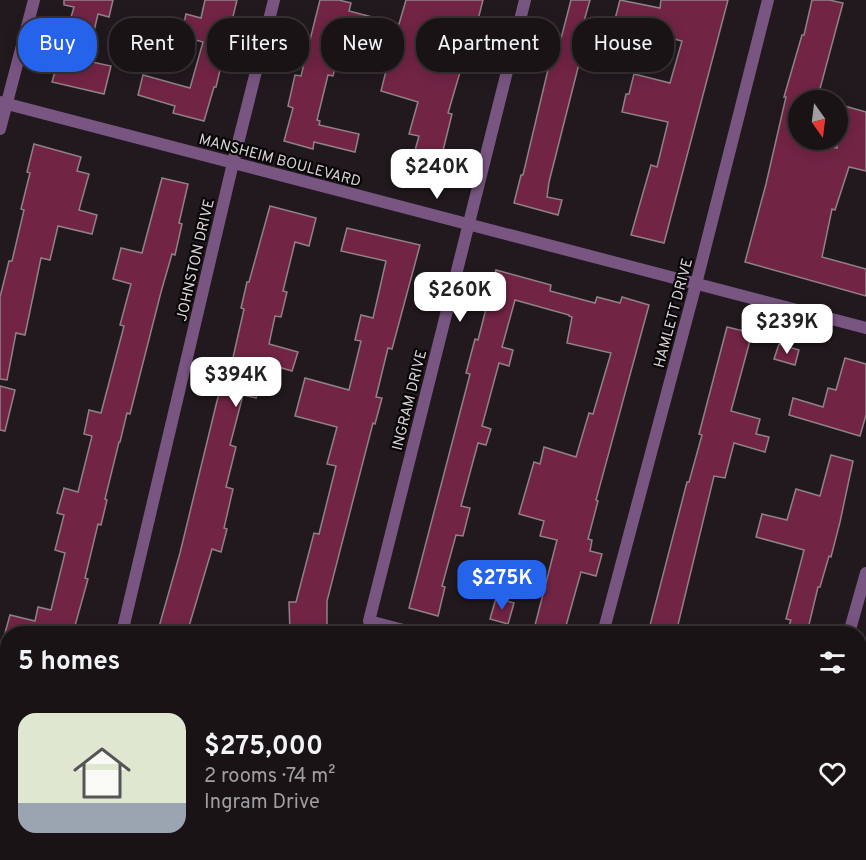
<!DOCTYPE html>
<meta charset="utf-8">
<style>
body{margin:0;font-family:Overpass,sans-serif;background:#262023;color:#f1f3f6;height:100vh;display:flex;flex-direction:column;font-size:22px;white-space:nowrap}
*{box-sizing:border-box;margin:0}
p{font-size:20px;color:#9f9ea1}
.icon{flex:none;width:33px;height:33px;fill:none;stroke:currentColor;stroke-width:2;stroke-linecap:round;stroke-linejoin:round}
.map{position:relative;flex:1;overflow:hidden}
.sheet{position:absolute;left:0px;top:626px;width:867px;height:236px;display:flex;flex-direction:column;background:#191316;border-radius:24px 24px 0 0;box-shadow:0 3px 15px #0003,0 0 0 2px #373235}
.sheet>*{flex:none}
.top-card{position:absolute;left:18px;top:18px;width:831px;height:54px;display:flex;gap:12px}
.needle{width:39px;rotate:166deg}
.buttons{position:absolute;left:788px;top:90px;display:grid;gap:12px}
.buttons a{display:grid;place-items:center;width:60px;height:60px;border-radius:50%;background:#191316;box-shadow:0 3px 15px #0003,0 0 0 2px #373235;font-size:30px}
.price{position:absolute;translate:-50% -51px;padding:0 14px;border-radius:12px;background:#fff;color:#222;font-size:20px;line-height:39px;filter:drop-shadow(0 2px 3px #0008)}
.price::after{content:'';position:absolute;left:50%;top:36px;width:18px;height:14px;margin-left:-9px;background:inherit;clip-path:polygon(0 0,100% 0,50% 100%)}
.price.active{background:#2563eb;color:#fff}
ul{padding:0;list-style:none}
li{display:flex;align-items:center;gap:18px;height:150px;padding:0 18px}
li span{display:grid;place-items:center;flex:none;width:168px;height:120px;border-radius:18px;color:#555}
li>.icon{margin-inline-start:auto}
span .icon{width:72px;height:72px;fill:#fffc;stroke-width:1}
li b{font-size:26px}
h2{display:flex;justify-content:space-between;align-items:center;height:72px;padding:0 18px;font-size:26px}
.tag{padding:0 21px;border-radius:24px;background:#191316;box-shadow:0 3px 15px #0003,0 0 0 2px #373235;font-size:21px;line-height:54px}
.tag.active{background:#2563eb;color:#fff}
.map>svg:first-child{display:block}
.building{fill:#722445;stroke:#8f8286;stroke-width:1.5}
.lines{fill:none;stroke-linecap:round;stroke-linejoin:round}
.street{stroke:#795682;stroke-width:12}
.secondary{stroke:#af77bd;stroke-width:12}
.labels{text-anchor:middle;stroke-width:4.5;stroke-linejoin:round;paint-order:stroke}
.street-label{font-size:15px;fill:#d8d2d6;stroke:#080507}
</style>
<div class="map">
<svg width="866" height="860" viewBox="0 0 866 860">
<rect width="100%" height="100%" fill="#21191e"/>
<g class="building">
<path d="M64 0H113L109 17 98 14 87 61 111 66 104 94 52 82 74 7 64 5Z"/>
<path d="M205 0H237L216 87H214L204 121 173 113 175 106 138 95 143 75 190 88 203 42 181 36 186 14 201 18Z"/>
<path d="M320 0H339L351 3 349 11 399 24 406 0H483L467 63 463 62 448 113 452 114 436 179 409 172 419 136 409 134 418 102 381 91 394 39 346 26 333 76 328 75 317 120 320 121 319 125 359 134 355 152 314 142 313 149 284 141 293 108 288 106 295 75 301 76Z"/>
<path d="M571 0H590L584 21 596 24 589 50 583 48 549 182 547 197 562 200 558 215 514 203 521 175H523L551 57 556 58Z"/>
<path d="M620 0 660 8 661 0H728L664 243 631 235 651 165 657 167 668 122 622 112 626 94H629L634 74 670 83 682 41 643 31 644 27 615 19Z"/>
<path d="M812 0H829L843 3 817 100H798V140L837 148V121L841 105 866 112V171L849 167 835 210 832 209 822 257 866 269V296L745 262 766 184 786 97H784L802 35H804Z"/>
<path d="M34 144 81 157 77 171 89 174 79 210 97 215 92 234 58 226 50 260 41 258 25 335 16 333 7 380 0 379V297L9 261H12L24 210 21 209 30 173 27 172Z"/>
<path d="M162 178 188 184 179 223 182 224 175 255 172 254 161 292 130 414 127 413 120 442H119L105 499 107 500 101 525 98 524 85 578 88 579 73 633H5L10 615 35 621 38 607 51 610 65 553 55 550 64 515 57 513 64 488 78 492 92 436 84 434 89 410 101 413 124 326 120 325 131 284 113 279 121 248 142 253Z"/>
<path d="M270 206 316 218 309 246 295 242 283 291 287 292 281 317 275 316 269 344 298 352 292 371 265 363 256 398 243 395 230 445 236 447 226 487 233 489 224 528 227 529 221 552 212 549 187 633H182L159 627 180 553 217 401 229 361 232 362 244 309 241 308 247 282H249Z"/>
<path d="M347 228 420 245 392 349 388 348 376 397 382 398 375 424 373 423 327 601V633H290L289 602H296L314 533 319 534 336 466 327 464 337 427 295 416 305 378 349 390 361 341 355 340 361 315 373 318 386 261 341 251Z"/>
<path d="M496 270 551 285 550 291 595 303 597 297 620 303 622 297 649 305 596 500 598 501 588 539 592 540 590 551 602 554 596 576 581 572 564 633H533L557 540 540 536 544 521 519 514 534 462 540 464 544 447 576 457 589 413 593 414 611 353 567 343 572 317 569 316V315L515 300 502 347 513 350 509 366 499 363 482 426 491 429 486 445 478 443 461 506 470 508 463 536 456 535 442 586 445 587 438 616 409 608 470 374 466 373 475 339 478 340Z"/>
<path d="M727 327 752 333 731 411 760 419 756 434 769 437 765 452 734 443 725 478 714 476 676 633H648L687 482H689L702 435 699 434Z"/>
<path d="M779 344 799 350 795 365 774 359Z"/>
<path d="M845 358 866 364V415L860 436 789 415 793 398 823 407 828 388 836 390Z"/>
<path d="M0 386 15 390 5 431 0 430Z"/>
<path d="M831 455 853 461 840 522 831 557 829 556 820 587H818L807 633H786L791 620 786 619 804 550 756 537 762 514 787 520 796 489 820 496Z"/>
<path d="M496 598 514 603 508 624 490 619Z"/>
</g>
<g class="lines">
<g class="street">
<path d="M0 102 866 328"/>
<path d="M0 129 34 0"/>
<path d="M122 633 233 163 274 0"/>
<path d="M415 633 369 621 525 0"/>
<path d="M603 633 696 284 768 0"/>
<path d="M849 633 866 573"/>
<path d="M149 860 151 854"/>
<path d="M428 860 429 854"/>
<path d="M712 860 714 854"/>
</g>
<g class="secondary">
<path d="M0 663 8 665"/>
<path d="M764 854 797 860"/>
</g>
</g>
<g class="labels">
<g class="street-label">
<text transform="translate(280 160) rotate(15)" y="5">MANSHEIM BOULEVARD</text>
<text transform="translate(195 260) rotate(-77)" y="5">JOHNSTON DRIVE</text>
<text transform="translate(673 313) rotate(-75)" y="5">HAMLETT DRIVE</text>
<text transform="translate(409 400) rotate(-76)" y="5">INGRAM DRIVE</text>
</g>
</g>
</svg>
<div class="buttons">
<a><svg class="needle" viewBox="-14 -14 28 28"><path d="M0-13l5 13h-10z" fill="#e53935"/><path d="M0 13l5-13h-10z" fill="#9f9ea1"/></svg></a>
</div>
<b class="price" style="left:437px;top:200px">$240K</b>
<b class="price" style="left:460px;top:323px">$260K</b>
<b class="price" style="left:787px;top:355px">$239K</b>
<b class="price" style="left:236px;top:408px">$394K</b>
<b class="price active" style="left:502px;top:611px">$275K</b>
<div class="top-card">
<a class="tag active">Buy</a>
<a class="tag">Rent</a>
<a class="tag">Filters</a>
<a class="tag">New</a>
<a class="tag">Apartment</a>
<a class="tag">House</a>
</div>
<section class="sheet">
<h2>5 homes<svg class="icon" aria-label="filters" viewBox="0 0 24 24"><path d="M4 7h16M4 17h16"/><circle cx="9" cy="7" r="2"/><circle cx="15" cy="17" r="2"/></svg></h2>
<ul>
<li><span style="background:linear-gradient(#dfe7d0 75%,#9aa5b1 0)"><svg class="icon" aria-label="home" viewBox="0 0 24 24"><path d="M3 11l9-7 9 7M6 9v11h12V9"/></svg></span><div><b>$275,000</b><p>2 rooms · 74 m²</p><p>Ingram Drive</p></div><svg class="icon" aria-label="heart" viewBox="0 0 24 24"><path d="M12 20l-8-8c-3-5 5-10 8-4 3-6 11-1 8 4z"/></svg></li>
</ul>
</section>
</div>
